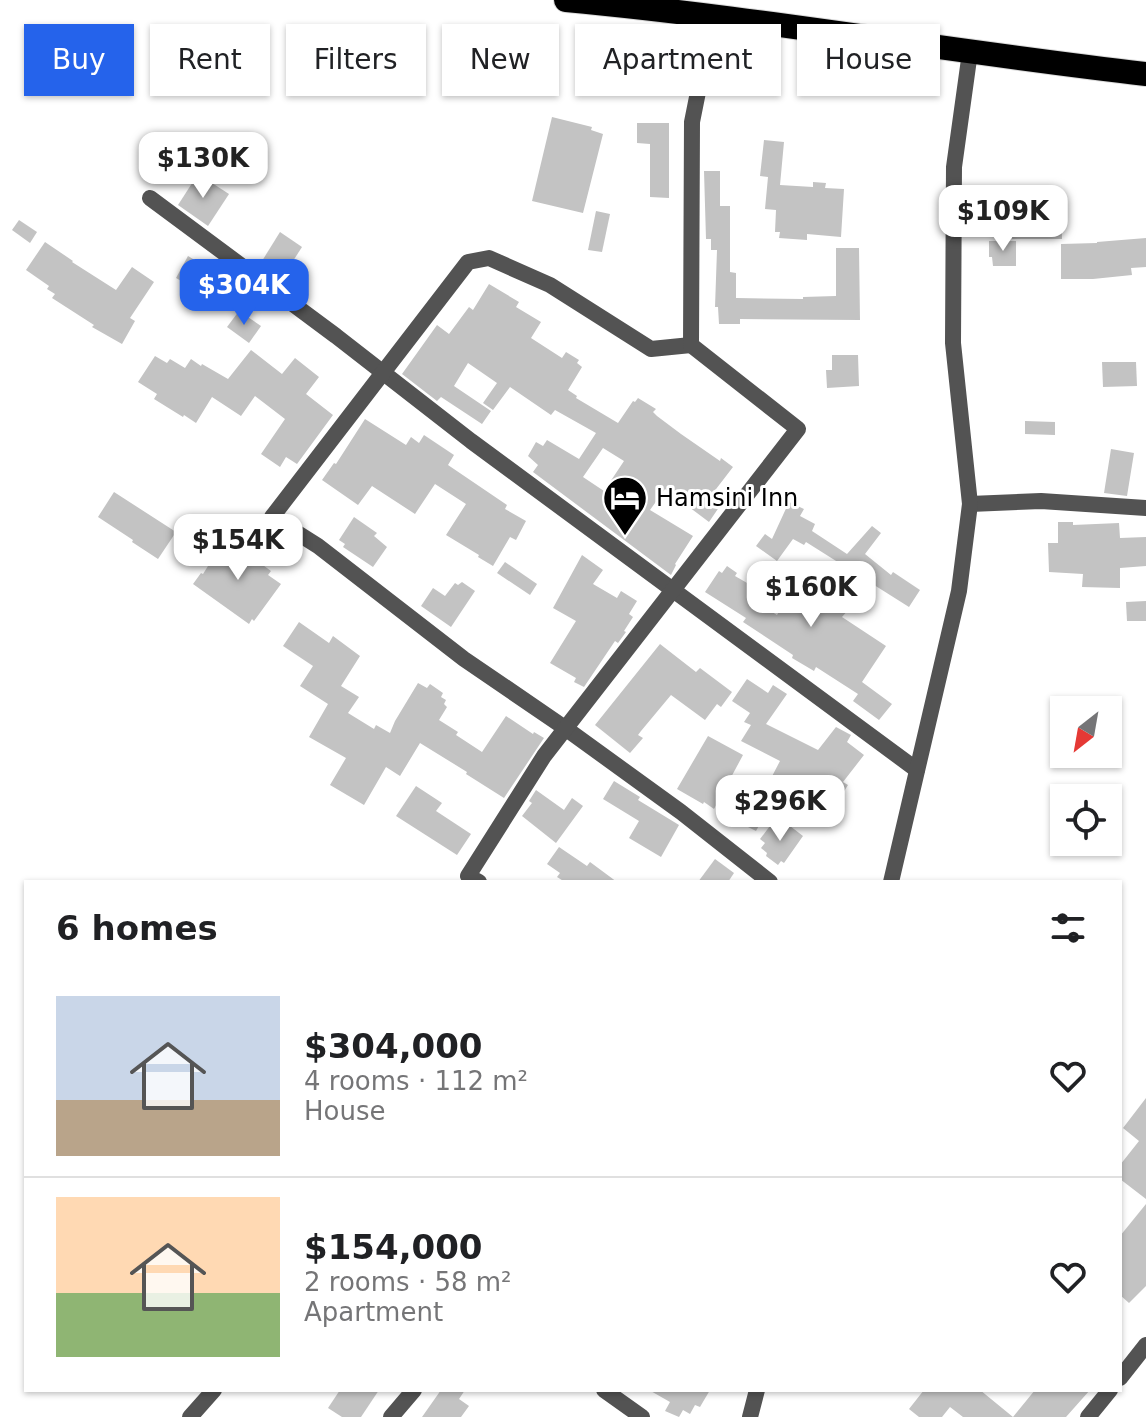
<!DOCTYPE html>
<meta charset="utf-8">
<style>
body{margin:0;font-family:"DejaVu Sans",sans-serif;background:#f6f6f6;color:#202124;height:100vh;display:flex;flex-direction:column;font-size:30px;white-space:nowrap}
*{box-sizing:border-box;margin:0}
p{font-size:26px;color:#757577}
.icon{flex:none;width:44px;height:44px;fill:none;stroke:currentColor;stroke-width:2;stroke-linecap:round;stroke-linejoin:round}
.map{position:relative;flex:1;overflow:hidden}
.details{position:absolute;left:24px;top:880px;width:1098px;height:512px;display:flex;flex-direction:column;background:#fff;border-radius:0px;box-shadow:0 2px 6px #0004}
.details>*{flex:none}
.banner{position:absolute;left:24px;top:24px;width:1098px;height:72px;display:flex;gap:16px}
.needle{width:52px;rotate:211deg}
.fabs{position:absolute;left:1050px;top:696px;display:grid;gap:16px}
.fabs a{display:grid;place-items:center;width:72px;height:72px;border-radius:0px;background:#fff;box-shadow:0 2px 6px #0004;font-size:40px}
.price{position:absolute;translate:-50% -68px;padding:0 18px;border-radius:16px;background:#fff;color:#222;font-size:26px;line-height:52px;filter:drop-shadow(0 2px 4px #0008)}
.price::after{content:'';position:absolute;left:50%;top:48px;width:24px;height:18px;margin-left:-12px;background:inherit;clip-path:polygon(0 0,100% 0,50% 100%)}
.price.current{background:#2563eb;color:#fff}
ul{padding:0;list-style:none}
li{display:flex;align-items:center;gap:24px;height:200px;padding:0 32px}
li+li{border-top:2px solid #e0e0e0}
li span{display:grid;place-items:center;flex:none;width:224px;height:160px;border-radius:0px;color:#555}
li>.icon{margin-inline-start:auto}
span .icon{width:96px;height:96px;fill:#fffc;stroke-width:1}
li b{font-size:34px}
h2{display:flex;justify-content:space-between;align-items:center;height:96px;padding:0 32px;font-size:34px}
.chip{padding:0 28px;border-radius:0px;background:#fff;box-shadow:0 2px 6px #0004;font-size:28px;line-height:72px}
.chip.current{background:#2563eb;color:#fff}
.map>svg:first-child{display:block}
.building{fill:#c3c3c3;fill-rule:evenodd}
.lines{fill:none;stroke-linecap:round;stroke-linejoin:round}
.highway-casing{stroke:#dbdbdb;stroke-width:26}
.street{stroke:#535353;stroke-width:16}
.highway{stroke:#000;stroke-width:24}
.labels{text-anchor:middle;stroke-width:6;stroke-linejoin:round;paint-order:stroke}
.poi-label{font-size:24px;fill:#000;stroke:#fff;text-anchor:start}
</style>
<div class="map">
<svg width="1146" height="1417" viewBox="0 0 1146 1417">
<rect width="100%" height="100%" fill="#fff"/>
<g class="building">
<path d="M552 117 592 127 591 130 603 134 583 213 532 201Z"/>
<path d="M637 123H669V198L650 197V144L637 143Z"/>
<path d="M764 140 784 142 780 185 813 187V182L826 183 825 188 844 189 841 237 807 234V240L779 238 780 232H775L776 210 765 209 768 177 760 176Z"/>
<path d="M704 171H720V206H730V272L736 273V298L803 299V297L836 296V248H859L860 320 740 319V324H719L718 307H715L717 250H711V239H706Z"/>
<path d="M198 174 229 194 208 226 178 205Z"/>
<path d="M1011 204H1061L1062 239H1012Z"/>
<path d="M596 211 610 214 602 252 588 250Z"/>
<path d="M19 220 37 232 30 243 12 230Z"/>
<path d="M280 232 302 247 284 275 262 261Z"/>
<path d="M1146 238V267L1131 268 1132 275 1093 279H1061V244L1097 243V242Z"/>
<path d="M989 241H1016V266H993L992 257H989Z"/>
<path d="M45 242 73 261 72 262 116 290 132 267 154 282 130 318 135 321 122 344 92 327 94 325 52 298 55 294 47 289 49 286 26 270Z"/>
<path d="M188 256 213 271 201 292 176 278Z"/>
<path d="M489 284 519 302 516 307 541 322 531 338 562 358 566 352 579 360 577 363 582 367 568 390 577 396 576 398 618 423 633 401 635 402 638 398 656 409 653 412 657 416 681 434 720 461 721 458 733 467 713 493 724 500 709 522 665 489 650 510 693 536 675 564 676 565 671 575 533 472 538 465 528 456 536 442 543 446 547 440 579 459 596 433 555 410 551 415 510 387 493 410 483 403 497 383 468 363 454 386 491 411 482 424 441 397 437 401 402 374 437 325 449 334 469 307 473 310ZM603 448 624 461 604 491 583 477Z"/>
<path d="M239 311 261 326 249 343 227 327Z"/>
<path d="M251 350 282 374 295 358 319 377 306 394 333 415 297 464 286 457 280 467 261 454 285 419 255 396 241 416 212 397 196 423 184 415 183 417 154 399 157 394 138 382 155 356 167 363 170 359 185 368 191 359 201 366 202 364 228 379Z"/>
<path d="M832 355H858L859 386 827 388 826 370H832Z"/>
<path d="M1102 362H1136L1137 386 1103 387Z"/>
<path d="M365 419 406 445 411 437 419 443 424 435 454 455 448 465 507 505 505 509 526 521 516 540 510 537 493 566 478 557 479 555 446 535 466 504 435 484 415 514 372 486 358 505 322 480 334 463 336 464Z"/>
<path d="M1025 421 1055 422V435L1025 434Z"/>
<path d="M1111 449 1134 453 1127 496 1104 493Z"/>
<path d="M114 492 176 532 158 559 132 542 133 540 98 517Z"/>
<path d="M789 502 804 509 800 516 815 524 812 531 847 554 872 526 881 533 865 554 891 575 893 572 920 590 909 607 806 542 804 545 793 539 777 561 756 546 765 534 772 539Z"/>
<path d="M354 517 377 533 374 536 387 547 373 567 343 547 345 544 339 540Z"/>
<path d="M1058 522H1073V525L1119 523 1120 538 1146 537V566L1120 568V588L1082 587 1083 574 1049 572 1048 543H1058Z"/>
<path d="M234 538 247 546 244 551 271 571 268 575 281 584 254 621 252 619 249 624 193 584 201 573 203 574 223 542 229 546Z"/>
<path d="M582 555 603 570 593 584 617 598 621 591 637 601 629 614 633 617 624 631 626 632 618 643 615 641 584 687 574 682 576 678 550 663 576 621 553 608Z"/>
<path d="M505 562 537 584 530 595 497 573Z"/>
<path d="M812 565 856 601 842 617 886 646 862 682 892 704 879 720 853 701 858 694 816 667 814 671 792 658 793 655 743 622 746 618 705 592 719 571 722 573 727 566 737 573 735 576 754 587 748 597 777 615 790 593 769 579 776 566 801 582Z"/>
<path d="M462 582 475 591 451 627 421 606 433 588 445 596 455 583 458 585Z"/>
<path d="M1146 601V621H1127L1126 602Z"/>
<path d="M299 622 329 643 333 636 360 656 341 686 359 697 348 713 374 729 376 725 390 733 395 721 418 683 427 688 430 684 443 693 441 697 446 700 444 704 447 707 439 720 458 732 456 735 482 752 506 716 533 734 534 732 544 738 504 798 466 774 467 772 420 743 400 776 386 767 364 805 330 785 346 758 309 737 328 704 300 686 313 666 283 646Z"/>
<path d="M660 644 696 672 700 668 732 692 721 707 717 704 705 720 671 695 641 731 638 735 643 738 630 753 595 725Z"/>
<path d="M747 679 768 693 773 685 787 694 766 724 818 750 836 727 851 735 847 742 864 755 843 782 848 785 833 809 786 777 756 831 746 826 780 761 741 741 751 725 744 722 750 713 732 701Z"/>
<path d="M708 736 743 755 714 809 704 802 703 804 677 789Z"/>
<path d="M614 781 640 797 638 800 679 825 661 857 629 838 639 821 603 799Z"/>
<path d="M416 786 442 803 436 811 471 834 457 855 396 816Z"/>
<path d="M536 790 564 810 572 798 583 806 556 843 522 816 532 803 529 801Z"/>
<path d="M773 822 785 832 790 826 803 836 784 863 781 861 778 865 766 856 767 853 761 848 765 843 760 839Z"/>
<path d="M559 847 587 866 590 862 617 882H565L557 877 560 873 547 864Z"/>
<path d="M715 859 734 873 728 882H698Z"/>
<path d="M1146 1098V1199L1120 1179V1165L1139 1141 1123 1128Z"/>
<path d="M1146 1204V1286L1129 1303 1120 1295V1236Z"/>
<path d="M340 1390H379L361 1417H342L328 1408Z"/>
<path d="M441 1390H465L459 1399 469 1406 461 1417H422Z"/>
<path d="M649 1390H710L700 1407 695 1405 690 1414 683 1410 679 1417 665 1411 670 1402Z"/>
<path d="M924 1390H980L1013 1417 1035 1390H1090L1066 1417H963L950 1407 942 1417H919L909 1409Z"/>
</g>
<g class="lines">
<g class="highway-casing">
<path id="highway" d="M566 0C760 18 952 52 1146 74"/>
</g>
<g class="street">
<path d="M150 198 336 336 471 441 917 770"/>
<path d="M691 345 651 349 550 285 489 258 468 262 272 517 318 546 464 659 565 728 681 812 770 882"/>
<path d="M970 504 1041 501 1146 508"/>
<path d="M479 882 468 876 544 756 798 429 691 345 692 122 699 87 732 19"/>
<path d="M891 882 959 591 970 504 953 343 954 167 970 52"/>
<path d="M1120 1378 1146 1345"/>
<path d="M604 1390 642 1417"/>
<path d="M190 1417 214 1390"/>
<path d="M391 1417 414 1390"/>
<path d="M750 1417 757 1390"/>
<path d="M1088 1417 1110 1390"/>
</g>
<use href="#highway" class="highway"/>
</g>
<defs>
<g id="hotel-pin" transform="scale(2.3)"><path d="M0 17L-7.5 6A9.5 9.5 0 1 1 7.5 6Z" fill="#000" stroke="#fff"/><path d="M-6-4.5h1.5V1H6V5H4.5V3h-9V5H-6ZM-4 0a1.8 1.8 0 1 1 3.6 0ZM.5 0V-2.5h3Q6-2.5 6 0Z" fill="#fff"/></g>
</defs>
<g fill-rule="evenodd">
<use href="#hotel-pin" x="625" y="498"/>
</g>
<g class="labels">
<g class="poi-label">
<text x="656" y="506">Hamsini Inn</text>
</g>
</g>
</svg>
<div class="fabs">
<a><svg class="needle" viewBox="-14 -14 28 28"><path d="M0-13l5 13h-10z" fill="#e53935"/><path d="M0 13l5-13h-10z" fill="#757577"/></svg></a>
<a><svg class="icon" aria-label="locate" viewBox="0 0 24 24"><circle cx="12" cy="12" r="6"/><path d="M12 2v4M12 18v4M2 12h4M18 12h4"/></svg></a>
</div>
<b class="price" style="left:203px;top:200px">$130K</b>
<b class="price" style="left:1003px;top:253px">$109K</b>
<b class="price current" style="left:244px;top:327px">$304K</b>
<b class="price" style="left:238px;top:582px">$154K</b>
<b class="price" style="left:811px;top:629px">$160K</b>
<b class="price" style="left:780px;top:843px">$296K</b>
<div class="banner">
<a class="chip current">Buy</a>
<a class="chip">Rent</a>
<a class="chip">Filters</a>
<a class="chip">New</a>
<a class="chip">Apartment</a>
<a class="chip">House</a>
</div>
<section class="details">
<h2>6 homes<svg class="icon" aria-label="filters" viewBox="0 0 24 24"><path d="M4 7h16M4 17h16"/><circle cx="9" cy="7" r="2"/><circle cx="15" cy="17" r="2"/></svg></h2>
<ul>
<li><span style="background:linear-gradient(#c9d6e8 65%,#b9a48a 0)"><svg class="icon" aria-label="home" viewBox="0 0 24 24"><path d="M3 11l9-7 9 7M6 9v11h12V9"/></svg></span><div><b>$304,000</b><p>4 rooms · 112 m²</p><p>House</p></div><svg class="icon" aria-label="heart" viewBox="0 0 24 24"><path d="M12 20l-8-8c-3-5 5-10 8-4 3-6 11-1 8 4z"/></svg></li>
<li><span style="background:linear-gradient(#ffd9b3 60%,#8fb573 0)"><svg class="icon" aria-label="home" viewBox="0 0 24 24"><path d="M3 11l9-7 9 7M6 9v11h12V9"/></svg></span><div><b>$154,000</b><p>2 rooms · 58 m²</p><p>Apartment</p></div><svg class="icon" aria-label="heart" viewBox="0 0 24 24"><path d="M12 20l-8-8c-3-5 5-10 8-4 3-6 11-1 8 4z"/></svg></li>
</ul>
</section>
</div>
